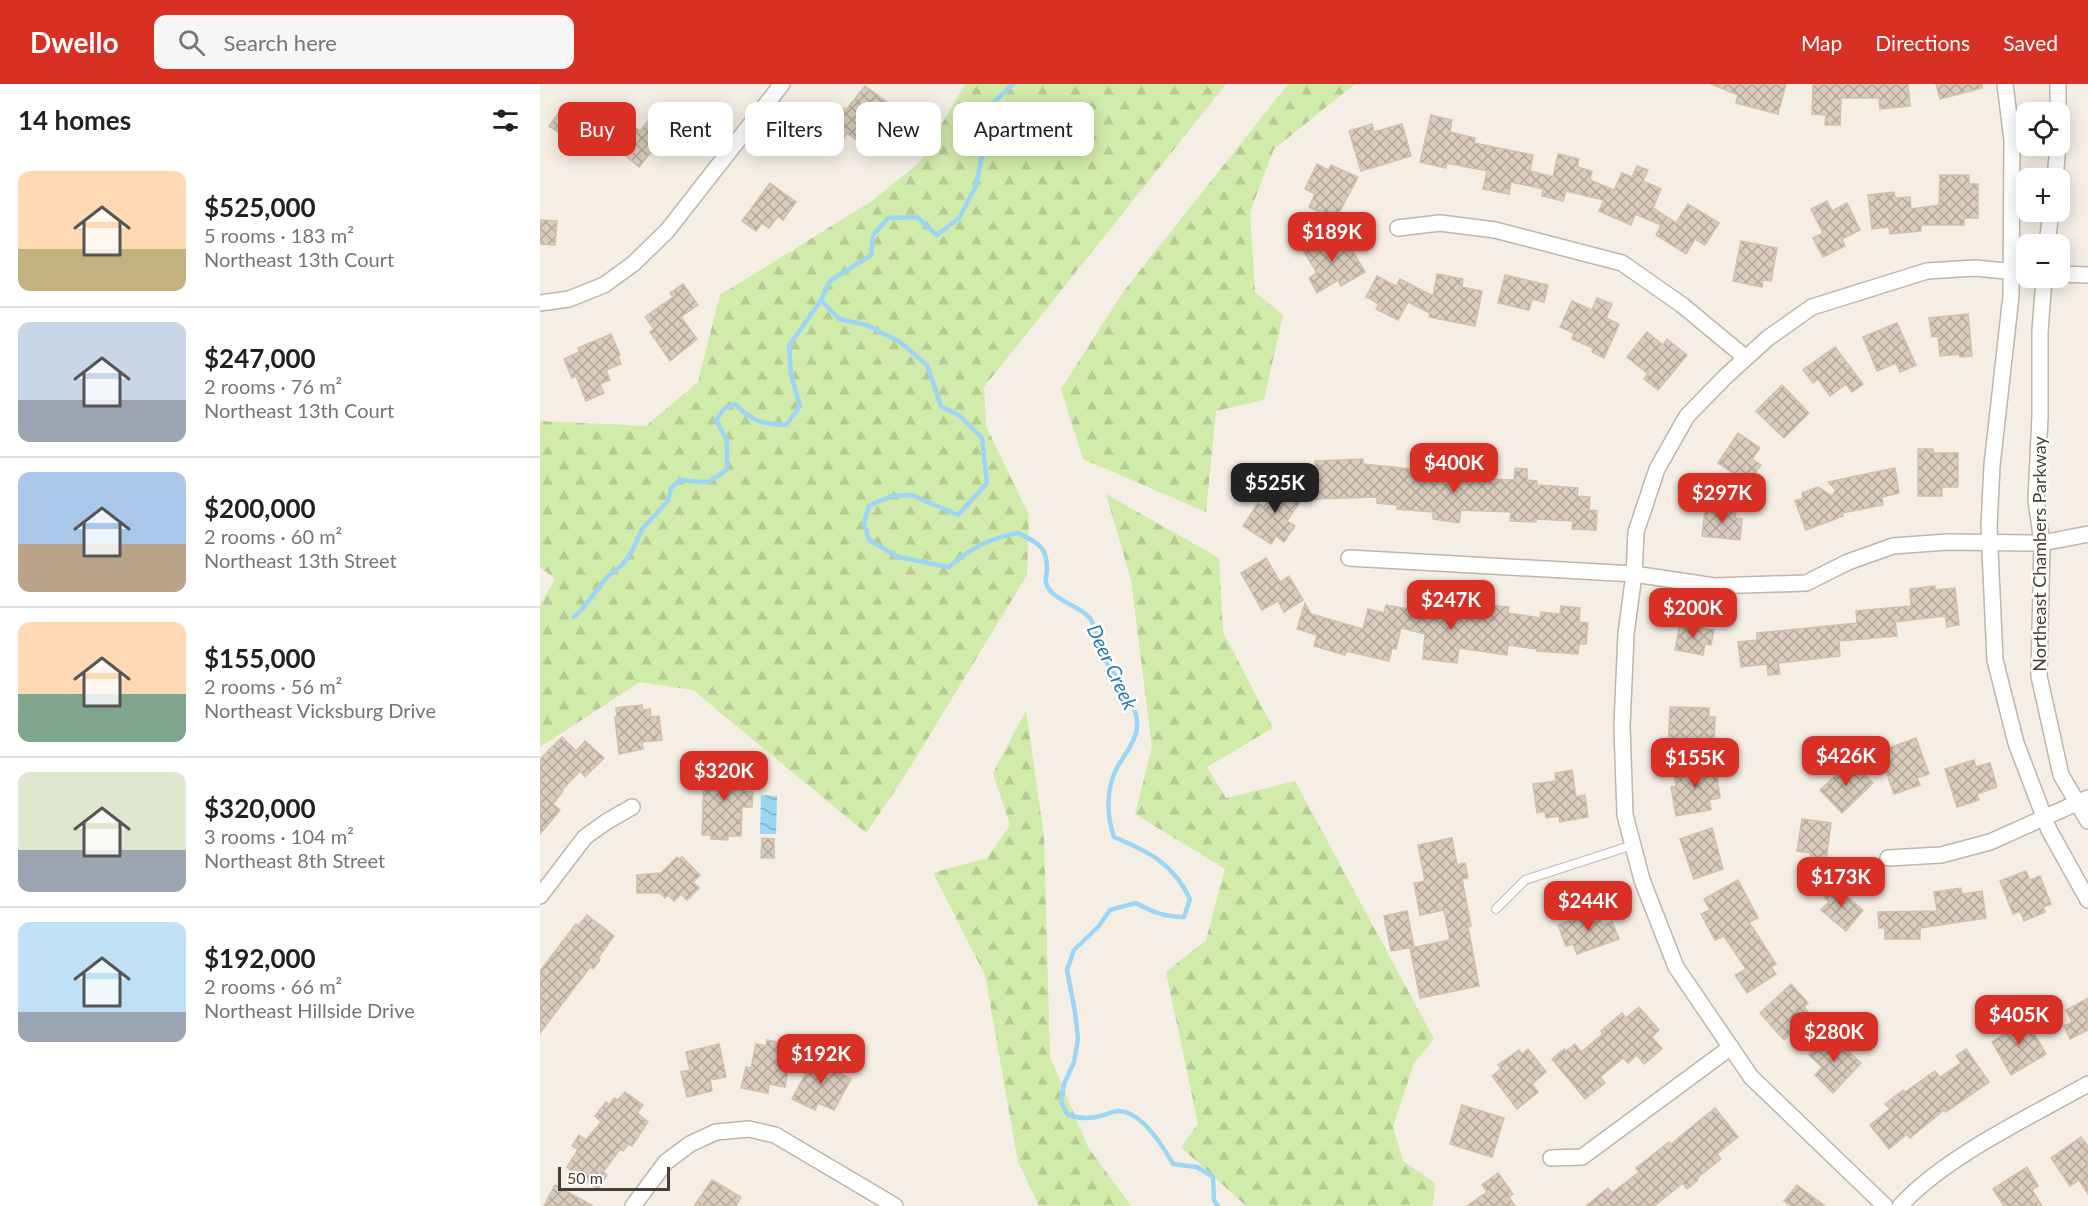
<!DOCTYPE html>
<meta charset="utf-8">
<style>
body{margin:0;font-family:Lato,sans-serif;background:#f6f6f6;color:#202124;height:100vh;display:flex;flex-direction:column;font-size:22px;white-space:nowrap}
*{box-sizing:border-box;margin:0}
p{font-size:20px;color:#757577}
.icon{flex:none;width:33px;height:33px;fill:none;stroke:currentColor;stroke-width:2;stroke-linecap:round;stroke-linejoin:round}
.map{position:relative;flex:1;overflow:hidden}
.panel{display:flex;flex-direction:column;background:#fff;width:540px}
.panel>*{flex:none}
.guide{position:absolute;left:18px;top:18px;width:570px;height:54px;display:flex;gap:12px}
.buttons{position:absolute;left:1476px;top:18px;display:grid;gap:12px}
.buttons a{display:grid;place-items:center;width:54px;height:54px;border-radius:12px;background:#fff;box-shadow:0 3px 15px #0003;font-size:30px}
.scale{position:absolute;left:18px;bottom:15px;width:112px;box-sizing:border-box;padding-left:6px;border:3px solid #463e34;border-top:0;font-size:16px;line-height:21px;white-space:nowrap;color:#463e34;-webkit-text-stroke:4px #fff;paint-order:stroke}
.price{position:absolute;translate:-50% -51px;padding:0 14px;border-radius:12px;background:#d93025;color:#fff;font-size:20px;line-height:39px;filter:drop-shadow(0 2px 3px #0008)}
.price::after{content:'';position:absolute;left:50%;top:36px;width:18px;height:14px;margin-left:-9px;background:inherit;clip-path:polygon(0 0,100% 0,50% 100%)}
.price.on{background:#222;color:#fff}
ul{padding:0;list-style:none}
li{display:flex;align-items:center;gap:18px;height:150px;padding:0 18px}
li+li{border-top:2px solid #e0e0e0}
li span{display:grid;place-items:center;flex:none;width:168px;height:120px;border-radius:12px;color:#555}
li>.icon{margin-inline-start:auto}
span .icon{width:72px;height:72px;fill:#fffc;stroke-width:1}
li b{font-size:26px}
h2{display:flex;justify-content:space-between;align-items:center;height:72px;padding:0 18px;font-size:26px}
.pill{padding:0 21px;border-radius:12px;background:#fff;box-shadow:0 3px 15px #0003;font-size:21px;line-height:54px}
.pill.on{background:#d93025;color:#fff}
header{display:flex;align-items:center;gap:36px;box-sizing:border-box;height:84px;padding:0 30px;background:#d93025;color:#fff}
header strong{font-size:28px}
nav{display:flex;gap:33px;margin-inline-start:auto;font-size:21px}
.search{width:420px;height:54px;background:#f6f6f6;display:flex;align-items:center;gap:15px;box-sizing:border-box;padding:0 21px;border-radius:12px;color:#757577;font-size:22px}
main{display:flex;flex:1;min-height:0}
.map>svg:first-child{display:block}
.forest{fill:url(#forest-firs)}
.water{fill:url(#water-waves)}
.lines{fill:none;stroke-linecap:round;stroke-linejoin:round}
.stream{stroke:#9cd5f5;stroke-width:4.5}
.building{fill:url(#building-cross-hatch);stroke:#d1c1ac;stroke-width:1.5}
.lane-casing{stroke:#c0b6a7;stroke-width:10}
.street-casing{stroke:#c0b6a7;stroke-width:18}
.lane{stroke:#fff;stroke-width:8}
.street{stroke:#fff;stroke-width:15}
.labels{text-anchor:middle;stroke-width:5;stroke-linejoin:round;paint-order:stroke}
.street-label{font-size:18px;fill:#463e34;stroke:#fff}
.water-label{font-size:20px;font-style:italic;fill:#247cb2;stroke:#fff}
</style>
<header>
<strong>Dwello</strong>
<div class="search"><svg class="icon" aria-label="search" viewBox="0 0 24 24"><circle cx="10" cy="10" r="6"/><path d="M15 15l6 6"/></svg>Search here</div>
<nav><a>Map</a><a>Directions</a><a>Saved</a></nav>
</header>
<main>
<section class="panel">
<h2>14 homes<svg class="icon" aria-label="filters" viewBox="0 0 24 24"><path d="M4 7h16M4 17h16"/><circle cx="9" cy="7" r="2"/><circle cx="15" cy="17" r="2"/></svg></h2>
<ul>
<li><span style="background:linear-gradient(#ffd9b3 65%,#c2b280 0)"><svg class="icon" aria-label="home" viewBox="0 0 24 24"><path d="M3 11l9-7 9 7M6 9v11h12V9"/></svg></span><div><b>$525,000</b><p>5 rooms · 183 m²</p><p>Northeast 13th Court</p></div></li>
<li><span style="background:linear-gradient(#c9d6e8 65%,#9aa5b1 0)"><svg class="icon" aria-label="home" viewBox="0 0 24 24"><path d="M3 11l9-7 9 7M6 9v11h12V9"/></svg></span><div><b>$247,000</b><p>2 rooms · 76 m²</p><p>Northeast 13th Court</p></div></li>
<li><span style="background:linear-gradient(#a9c7e8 60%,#b9a48a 0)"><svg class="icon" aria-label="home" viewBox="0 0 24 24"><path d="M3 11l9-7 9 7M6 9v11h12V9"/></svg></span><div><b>$200,000</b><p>2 rooms · 60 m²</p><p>Northeast 13th Street</p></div></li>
<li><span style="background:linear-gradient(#ffd9b3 60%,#7fa58c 0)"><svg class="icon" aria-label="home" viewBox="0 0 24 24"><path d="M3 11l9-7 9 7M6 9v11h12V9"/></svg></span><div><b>$155,000</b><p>2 rooms · 56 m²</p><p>Northeast Vicksburg Drive</p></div></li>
<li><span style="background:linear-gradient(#dfe7d0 65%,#9aa5b1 0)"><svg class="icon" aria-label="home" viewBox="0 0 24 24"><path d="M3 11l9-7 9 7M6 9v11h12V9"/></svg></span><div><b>$320,000</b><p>3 rooms · 104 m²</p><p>Northeast 8th Street</p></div></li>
<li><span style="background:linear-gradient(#bfe0f5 75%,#9aa5b1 0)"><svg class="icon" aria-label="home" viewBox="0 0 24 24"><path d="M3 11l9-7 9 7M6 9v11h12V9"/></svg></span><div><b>$192,000</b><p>2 rooms · 66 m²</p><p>Northeast Hillside Drive</p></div></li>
</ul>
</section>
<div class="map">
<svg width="1548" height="1122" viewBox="0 0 1548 1122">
<defs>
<pattern id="forest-firs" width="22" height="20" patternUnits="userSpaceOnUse" patternTransform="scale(1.5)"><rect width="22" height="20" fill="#d1ebaa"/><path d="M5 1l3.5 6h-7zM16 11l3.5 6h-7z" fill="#b5cb93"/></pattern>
<pattern id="water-waves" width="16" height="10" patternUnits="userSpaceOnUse" patternTransform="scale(1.5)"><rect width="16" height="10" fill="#9cd5f5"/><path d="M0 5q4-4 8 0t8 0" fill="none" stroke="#81aec7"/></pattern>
<pattern id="building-cross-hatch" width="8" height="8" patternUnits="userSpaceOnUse" patternTransform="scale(1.5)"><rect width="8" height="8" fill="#d9ccbc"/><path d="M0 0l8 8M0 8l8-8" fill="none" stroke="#b2a79a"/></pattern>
</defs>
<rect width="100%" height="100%" fill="#f4eee5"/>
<g class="forest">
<path d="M425 0H686L444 303 446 342 489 431 487 491 363 695 326 749 153 606 100 598 0 663V521L15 495 0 483V337L106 342 158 298 180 211 332 117 380 78Z"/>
<path d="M748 0H815L734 65 710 128 715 208 743 231 724 316 676 327 666 428 543 375 521 305 583 208Z"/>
<path d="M566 410 679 474 683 548 733 644 667 683 686 714 755 697 894 955 874 979 853 1043 863 1077 895 1099 893 1122H706L641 1063 658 1040 626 888 666 856 685 785 595 730 612 663 591 496Z"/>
<path d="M486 626 504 752 510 973 548 1063 591 1122H499L478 1078 445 891 393 789 447 774 470 741 453 689Z"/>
</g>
<path class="water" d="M221 711 237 712 236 750H220Z"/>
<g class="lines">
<g class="stream">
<path d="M473 0 441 31 438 36 443 66 436 102 419 134 397 151 377 133 348 134 333 151 331 171 290 197 281 216 299 235 327 241 360 258 387 281 401 322 420 332 442 354 447 399 418 431 372 411 351 412 329 422 324 439 329 456 358 473 409 483C434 462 446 456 478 449 497 459 507 461 507 485 507 489 505 495 506 499 511 516 537 520 549 533 556 541 556 557 561 567 571 590 593 611 597 636 599 654 586 668 578 682 566 703 566 730 574 753 609 768 633 779 650 815L644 833C625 833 612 828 596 819L570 826 559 842 534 866 527 886 535 928 538 955 534 978 524 1000 521 1018 528 1031C538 1034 550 1035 560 1032 566 1031 572 1027 578 1027 602 1027 623 1062 633 1080L657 1083 673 1093 674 1116 678 1122"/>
<path d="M34 533 43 524 67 493 83 480 93 465 102 445 128 417 131 404 140 396C167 397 164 404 187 385V357L176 336 184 325 195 320C211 337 223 340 246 341L260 322 251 291 249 262 281 216"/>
</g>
</g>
<g class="building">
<path d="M1171 0H1246L1238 30 1196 19 1198 11Z"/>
<path d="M1273 0H1368L1370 22 1340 25 1339 14H1301L1300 41H1285L1286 31 1272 30Z"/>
<path d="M1396 0H1442V4L1400 15Z"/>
<path d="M325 2 351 21 322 60 307 49 302 57 287 46 304 24 306 26Z"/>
<path d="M20 27 31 35 21 50 9 42Z"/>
<path d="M891 31 912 36 910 48 935 54 934 59 993 71 990 87 1013 93 1018 70 1039 75 1037 83 1052 87 1050 96 1074 106 1082 89 1092 93 1097 82 1108 86 1103 97 1121 105 1113 124 1136 139 1148 120 1179 139 1165 161 1155 155 1146 170 1116 151 1121 141 1095 130 1091 141 1059 127 1064 116 1026 107 1023 117 1002 112 1003 105 971 98 969 110 943 105 947 87 907 79 906 84 880 78Z"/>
<path d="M108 37 125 51 99 83 76 64 93 42 100 47Z"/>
<path d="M832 40 834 48 862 40 871 72 821 87 809 47Z"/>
<path d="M777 80 788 86 791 81 818 93 795 136 769 123 775 110 765 105Z"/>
<path d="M1400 91H1429V100H1438V134H1424V141H1381V147L1350 150 1349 143 1332 145 1328 111 1354 108 1355 114 1370 113 1371 125 1399 121Z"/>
<path d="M230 99 256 118 243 136 238 132 229 144 222 139 216 147 202 137Z"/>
<path d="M1287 117 1292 127 1307 119 1320 146 1302 155 1305 162 1283 173 1273 154 1283 149 1271 125Z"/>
<path d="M0 136 17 137 15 161 0 160Z"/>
<path d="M794 147 805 167 811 164 825 188 801 202 798 196 777 209 769 194 777 189 763 166Z"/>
<path d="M1201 157 1237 164 1231 197 1223 196 1222 203 1193 197Z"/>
<path d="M897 190 923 195 922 203 942 207 935 242 889 233 890 229 868 218 858 236 836 225 839 220 826 213 837 192 856 202 860 195 893 212Z"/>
<path d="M965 191 1008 201 1004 218 992 215 989 226 958 219Z"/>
<path d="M143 200 158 221 141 233 157 255 130 277 110 248 114 245 105 233 133 213 130 209Z"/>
<path d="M1057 214 1072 220 1066 234 1079 240 1064 274 1052 268 1053 264 1032 255 1034 249 1020 243 1032 217 1052 226Z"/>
<path d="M1428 230 1432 272 1420 273 1419 270 1400 272 1398 252 1392 253 1389 234Z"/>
<path d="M1357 239 1376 281 1360 288 1356 279 1337 287 1323 253Z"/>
<path d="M1107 248 1123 261 1127 255 1147 271 1118 306 1104 295 1108 290 1087 273Z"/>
<path d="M71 250 80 271 78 272 81 280 66 286 70 296 60 300 64 309 46 317 36 292 32 294 24 275 39 268 38 264Z"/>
<path d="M1295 263 1323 300 1312 308 1306 300 1290 312 1278 295 1273 299 1263 286Z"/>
<path d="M1242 301 1269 329 1244 354 1216 327Z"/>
<path d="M1198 349 1220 364 1212 375 1221 381 1208 399 1178 379Z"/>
<path d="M1378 365H1393V369H1418V403H1402V412H1378Z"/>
<path d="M823 375V380L871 385 870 393 924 398 925 391 943 395 974 396 975 384 987 385V396L997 397V401L1038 404 1037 412 1050 413 1049 426 1057 427 1056 446 1032 445 1033 437 996 435V438L970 437 971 428 921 426 919 439 893 435V428L857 425V421L837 419V413L776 415 775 377Z"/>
<path d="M1355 384 1359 409 1342 413 1343 421 1302 429 1303 432 1266 446 1255 417 1263 414 1262 409 1278 403 1292 412 1296 406 1288 398Z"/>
<path d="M741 395 765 410 747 437 755 442 744 458 736 452 731 460 703 442 718 419 724 423Z"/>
<path d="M1173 422 1196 425 1195 434 1202 435 1200 456 1162 452 1165 426 1172 427Z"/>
<path d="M726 474 740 498 749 492 763 516 744 528 738 517 722 526 701 489Z"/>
<path d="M1395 502V506L1415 504 1419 541 1407 543 1405 532 1355 538 1357 552 1299 557 1300 572 1238 579 1240 590 1228 591 1227 580 1201 583 1198 558 1217 556V549L1317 539 1316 527 1371 522 1370 505Z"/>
<path d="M900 517 969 523 968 529 1000 534 1001 528 1020 530 1021 522 1040 524 1039 538 1048 539 1046 560H1039L1038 570 997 567V565L968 561 967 571 919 564 917 579 883 575 885 550 861 544 856 565 852 564 849 577 806 567 805 571 774 562 777 551 757 545 765 519 771 530 823 545 828 525 844 529 846 521 899 530Z"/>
<path d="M1140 540 1174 546 1171 561 1165 560 1163 571 1135 566Z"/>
<path d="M102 621 103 626 110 625 111 633 119 632 122 656 102 658 103 665 79 670 75 633H77L76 624Z"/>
<path d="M1130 623 1169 624V633H1175L1174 665 1128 664Z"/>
<path d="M22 653 36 667 45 657 64 674 45 693 40 687 22 706 23 707 13 720 20 726 0 750V675Z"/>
<path d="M1376 654 1389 690 1377 694 1380 701 1354 710 1341 673 1351 670 1349 664Z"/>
<path d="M188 675 206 708H213L212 723H202L201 752H188V756L171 755V751H162L164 688Z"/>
<path d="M1434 676 1436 683 1450 679 1457 703 1437 710 1439 716 1417 723 1405 685Z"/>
<path d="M1311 677 1333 699 1302 729 1280 706Z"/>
<path d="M1175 678 1180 714 1169 716 1171 726 1136 732 1131 703 1136 702 1133 685Z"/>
<path d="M1032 686 1036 713 1045 711 1048 733 1020 738 1019 732 1006 734 1005 727 997 729 993 700 1016 697 1015 689Z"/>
<path d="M1262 735 1291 739 1285 784 1269 782 1271 769 1257 767Z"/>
<path d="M1172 744 1183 785 1154 795 1140 755Z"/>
<path d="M222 754 234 755V774H221Z"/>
<path d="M912 754 917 781 925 779 928 794 922 795 931 842 928 843 939 902 880 914 870 864 910 856 904 826 880 831 874 799 885 797 878 761Z"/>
<path d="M137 773 139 775 142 773 160 791 153 798 159 804 147 816 141 810 134 817 128 811 125 814 120 809H97V791L121 789Z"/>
<path d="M1486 787 1490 796 1500 792 1511 820 1503 823 1505 828 1484 837 1480 827 1473 830 1460 797Z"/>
<path d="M1198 796 1218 834 1209 838 1236 880 1231 883 1236 890 1207 909 1195 891 1206 885 1184 852 1175 856 1161 830 1170 826 1164 815Z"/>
<path d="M1294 801 1323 826 1306 847 1281 826 1289 818 1284 813Z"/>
<path d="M1421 804 1422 810 1442 807 1446 834 1380 844V855H1345V844H1339L1338 828 1397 827 1394 808Z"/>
<path d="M1056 823 1062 841 1072 838 1079 855 1037 870 1033 860 1026 862 1018 841 1042 832 1041 828Z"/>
<path d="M867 827 874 863 851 867 844 832Z"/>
<path d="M47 831 74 852 58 874 60 876 53 885 50 883 0 949V887L36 840 38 842Z"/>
<path d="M1251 900 1268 919 1264 923 1268 928 1258 936 1262 940 1244 956 1220 929Z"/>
<path d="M1548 914V946L1530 955 1524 942 1532 938 1526 926Z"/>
<path d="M1099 923 1119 946 1112 953 1122 965 1104 980 1097 971 1088 979 1083 974 1060 993 1065 999 1045 1015 1012 975 1024 965 1026 967 1035 960 1041 968 1063 950 1061 947 1082 929 1086 934Z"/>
<path d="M1483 931 1506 970 1471 991 1452 958 1474 944 1471 938Z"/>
<path d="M1289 949 1321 979 1293 1009 1275 991 1282 983 1269 971Z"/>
<path d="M227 956 242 959V965L251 966 245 1003 229 1000 228 1009 201 1004 206 983 211 984 216 960 226 962Z"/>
<path d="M179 960 186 993 170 996 172 1007 147 1013 141 988 150 986 146 968Z"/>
<path d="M988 965 1006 988 992 1000 998 1008 977 1025 952 992 961 985 958 981 979 966 982 970Z"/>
<path d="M1426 965 1449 998 1406 1028 1404 1026 1370 1054 1367 1050 1349 1065 1330 1041 1350 1025 1345 1020 1363 1006 1365 1008 1395 987 1400 993 1421 979 1416 972Z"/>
<path d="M277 969 291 976 288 983 311 995 294 1026 278 1019 275 1026 252 1015Z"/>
<path d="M85 1008 103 1021 97 1029 108 1038 92 1062 88 1060 83 1067 80 1065 63 1088 67 1091 58 1105 27 1083 38 1066 32 1062 39 1051 46 1056 61 1038 55 1032 66 1018 69 1021 74 1014 78 1016Z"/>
<path d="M922 1021 964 1034 952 1073 910 1060Z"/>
<path d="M1175 1024 1198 1053 1177 1070 1181 1075 1157 1094 1158 1096 1147 1105 1143 1099 1114 1122H1046L1068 1104 1072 1109 1099 1088 1096 1084 1129 1058 1131 1060Z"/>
<path d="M1541 1053 1548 1062V1110L1539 1096 1530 1102 1511 1074Z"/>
<path d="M1487 1083 1498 1102 1492 1106 1502 1122H1464L1453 1105Z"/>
<path d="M958 1089 973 1110 969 1113 975 1122H927L947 1108 942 1101Z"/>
<path d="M172 1096 201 1113 196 1122H154Z"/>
<path d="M15 1101 53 1122H4Z"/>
<path d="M1257 1101 1285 1122H1251L1244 1117Z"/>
</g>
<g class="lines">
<g class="lane-casing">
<path id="lane" d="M956 825 985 796 1093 761"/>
</g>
<g class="street-casing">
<g id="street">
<path d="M1465 0 1472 56 1471 212 1452 381 1449 443 1455 576 1476 659 1509 746 1548 816"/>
<path d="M1518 0V28"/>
<path d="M1515 94 1518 62"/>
<path d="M858 144 900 139 955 146 1082 179 1142 221 1206 274"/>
<path d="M1507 160 1511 128"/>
<path d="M1520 190 1548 191"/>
<path d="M1504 194 1500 248V332L1496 416 1502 459 1499 592 1521 691 1548 737"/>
<path d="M0 219 29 215 64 201 93 180 127 147 242 0"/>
<path d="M809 474 1094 490 1174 502 1266 499 1308 478 1353 462 1407 458 1502 459 1548 450"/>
<path d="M1348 774 1401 771 1450 758 1548 714"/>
<path d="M0 812 45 753 66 738 92 723"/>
<path d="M1011 1074 1042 1073 1191 963"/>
<path d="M93 1122 126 1078 150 1060 176 1048 209 1045 235 1051 355 1122"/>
<path d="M1345 1122 1211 993 1136 883 1102 796 1085 731 1082 642 1086 550 1094 490 1096 448 1117 385 1147 332 1185 293 1228 254 1272 223 1387 187 1435 184 1486 189"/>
<path d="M1360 1122C1406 1072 1488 1034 1548 1000"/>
</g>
</g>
<use href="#lane" class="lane"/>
<use href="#street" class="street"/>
</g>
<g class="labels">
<g class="street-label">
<text transform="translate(1500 470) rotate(-90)" y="6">Northeast Chambers Parkway</text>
</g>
<g class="water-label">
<text transform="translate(572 583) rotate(65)" y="7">Deer Creek</text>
</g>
</g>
</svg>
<div class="buttons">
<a><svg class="icon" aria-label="locate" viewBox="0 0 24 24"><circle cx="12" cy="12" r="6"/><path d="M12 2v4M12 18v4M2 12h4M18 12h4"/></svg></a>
<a>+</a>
<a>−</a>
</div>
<div class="scale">50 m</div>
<b class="price" style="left:792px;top:179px">$189K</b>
<b class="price" style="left:914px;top:410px">$400K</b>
<b class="price on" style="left:735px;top:430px">$525K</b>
<b class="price" style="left:1182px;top:440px">$297K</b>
<b class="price" style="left:911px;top:547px">$247K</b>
<b class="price" style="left:1153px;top:555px">$200K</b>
<b class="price" style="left:1306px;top:703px">$426K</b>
<b class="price" style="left:1155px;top:705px">$155K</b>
<b class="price" style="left:184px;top:718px">$320K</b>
<b class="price" style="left:1301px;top:824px">$173K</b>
<b class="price" style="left:1048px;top:848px">$244K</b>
<b class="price" style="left:1479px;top:962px">$405K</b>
<b class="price" style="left:1294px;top:979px">$280K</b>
<b class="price" style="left:281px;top:1001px">$192K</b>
<div class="guide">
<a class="pill on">Buy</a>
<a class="pill">Rent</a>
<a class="pill">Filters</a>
<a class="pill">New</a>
<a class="pill">Apartment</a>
</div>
</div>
</main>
